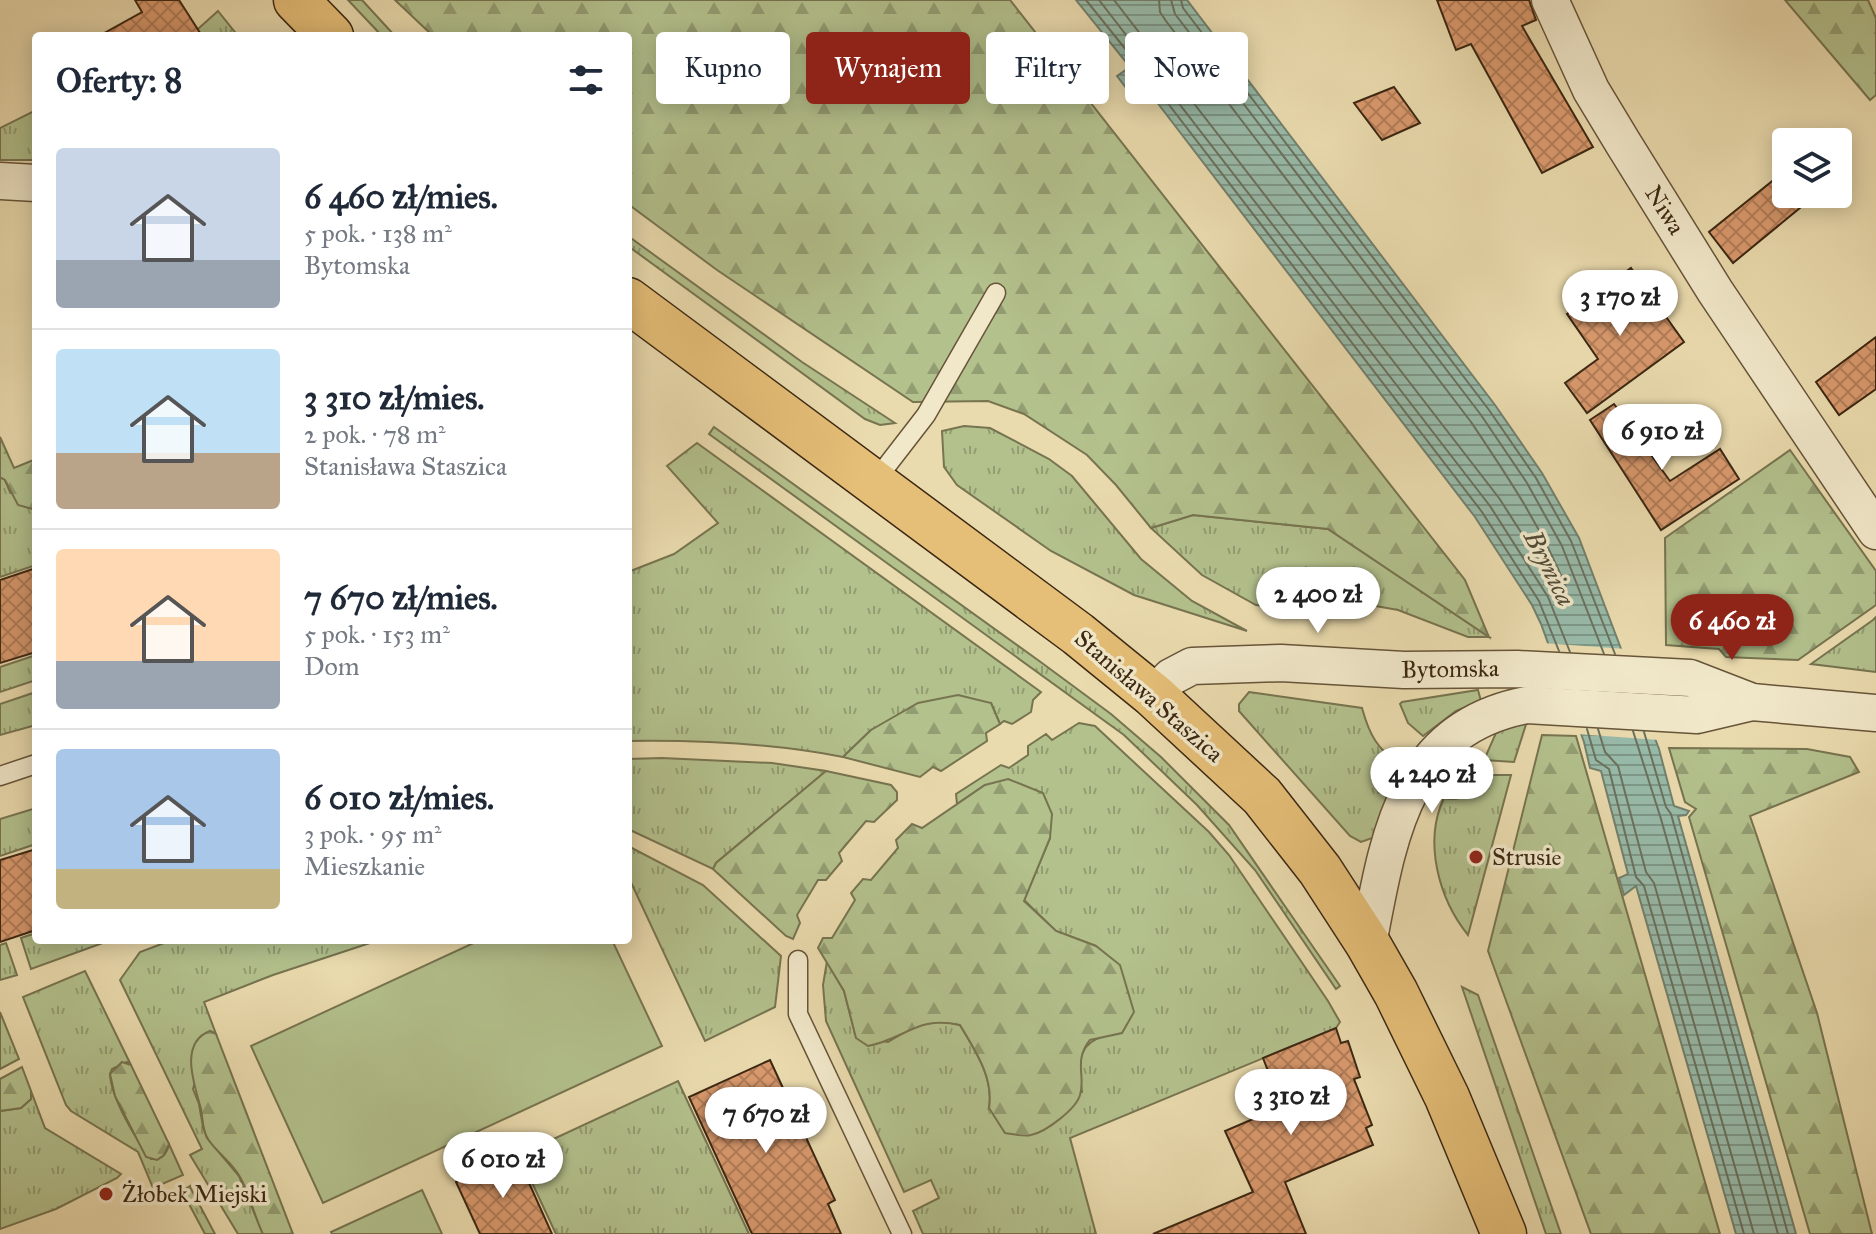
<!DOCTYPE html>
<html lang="pl">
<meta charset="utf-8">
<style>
body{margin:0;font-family:"IM FELL Great Primer",serif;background:#f2f2f3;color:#1f2937;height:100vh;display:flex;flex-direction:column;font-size:30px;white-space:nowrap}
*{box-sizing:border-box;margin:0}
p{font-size:26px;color:#747a83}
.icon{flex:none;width:44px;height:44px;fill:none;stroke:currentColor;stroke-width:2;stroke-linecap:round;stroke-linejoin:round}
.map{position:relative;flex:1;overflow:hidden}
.details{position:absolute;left:32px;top:32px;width:600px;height:912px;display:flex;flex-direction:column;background:#fff;border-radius:8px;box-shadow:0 4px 20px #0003}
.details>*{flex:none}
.guide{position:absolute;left:656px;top:32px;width:760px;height:72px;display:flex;gap:16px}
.fabs{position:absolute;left:1772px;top:128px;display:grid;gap:16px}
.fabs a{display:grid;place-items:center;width:80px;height:80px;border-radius:8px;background:#fff;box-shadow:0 4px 20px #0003;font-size:40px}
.price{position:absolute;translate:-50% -68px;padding:0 18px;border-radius:28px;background:#fff;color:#222;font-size:26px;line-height:52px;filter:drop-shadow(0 2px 4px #0008)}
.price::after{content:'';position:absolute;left:50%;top:48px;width:24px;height:18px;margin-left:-12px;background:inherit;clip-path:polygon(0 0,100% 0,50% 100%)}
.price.on{background:#8f2418;color:#fff}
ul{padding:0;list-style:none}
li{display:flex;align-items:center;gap:24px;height:200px;padding:0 24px}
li+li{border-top:2px solid #e0e1e3}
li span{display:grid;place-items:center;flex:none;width:224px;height:160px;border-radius:8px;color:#555}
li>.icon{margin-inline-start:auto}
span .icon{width:96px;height:96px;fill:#fffc;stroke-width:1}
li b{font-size:34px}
h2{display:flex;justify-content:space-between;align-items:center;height:96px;padding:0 24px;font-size:34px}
.tag{padding:0 28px;border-radius:8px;background:#fff;box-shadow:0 4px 20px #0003;font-size:28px;line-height:72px}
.tag.on{background:#8f2418;color:#fff}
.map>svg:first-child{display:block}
.grass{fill:url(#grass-tufts);stroke:#777450;stroke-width:2}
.forest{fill:url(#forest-firs);stroke:#777450;stroke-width:2}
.garden{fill:#b3c18d;stroke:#777450;stroke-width:2}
.water{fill:url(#water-rules);stroke:#73806d;stroke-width:2}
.pier{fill:#eadbae}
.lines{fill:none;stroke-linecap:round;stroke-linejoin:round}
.shore{stroke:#6a715e;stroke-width:2}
.building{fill:url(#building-cross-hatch);stroke:#3b2712;stroke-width:2}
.service-casing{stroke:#675439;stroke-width:21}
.minor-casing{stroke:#675439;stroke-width:39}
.primary-casing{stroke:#3b2712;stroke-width:47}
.service{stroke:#f1e8ca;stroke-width:18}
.minor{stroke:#f1e8ca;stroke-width:36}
.primary{stroke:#e5be77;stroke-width:44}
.poi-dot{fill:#8f2418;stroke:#f1e8ca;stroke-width:3}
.labels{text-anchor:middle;stroke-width:7;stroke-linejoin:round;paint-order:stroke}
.street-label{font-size:24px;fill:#3b2712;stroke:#f1e8ca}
.poi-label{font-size:24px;fill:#3b2712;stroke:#f1e8ca;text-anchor:start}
.water-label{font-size:26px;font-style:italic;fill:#524c38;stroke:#f1e8ca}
</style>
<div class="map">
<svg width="1876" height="1234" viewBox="0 0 1876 1234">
<defs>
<pattern id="grass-tufts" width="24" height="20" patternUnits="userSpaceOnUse" patternTransform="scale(2)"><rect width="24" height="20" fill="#b3c18d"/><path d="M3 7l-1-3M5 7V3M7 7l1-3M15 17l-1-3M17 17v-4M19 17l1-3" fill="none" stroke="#939d72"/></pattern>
<pattern id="forest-firs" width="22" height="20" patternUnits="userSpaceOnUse" patternTransform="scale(2)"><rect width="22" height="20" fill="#b3c18d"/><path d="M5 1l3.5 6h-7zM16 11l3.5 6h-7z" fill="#939d72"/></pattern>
<pattern id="water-rules" width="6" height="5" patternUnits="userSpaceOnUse" patternTransform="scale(2)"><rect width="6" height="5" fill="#98bbaa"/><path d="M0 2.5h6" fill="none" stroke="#7d9889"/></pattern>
<pattern id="building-cross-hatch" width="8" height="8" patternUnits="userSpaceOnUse" patternTransform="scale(2)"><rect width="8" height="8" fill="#d9996d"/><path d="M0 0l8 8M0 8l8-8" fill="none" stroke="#b17d58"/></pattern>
</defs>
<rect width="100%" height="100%" fill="#eadbae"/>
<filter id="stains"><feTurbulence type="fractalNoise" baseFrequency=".0025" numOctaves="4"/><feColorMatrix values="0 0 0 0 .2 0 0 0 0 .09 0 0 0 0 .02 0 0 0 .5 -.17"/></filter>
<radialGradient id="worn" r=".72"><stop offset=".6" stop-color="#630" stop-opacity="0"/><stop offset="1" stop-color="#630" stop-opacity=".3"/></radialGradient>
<g class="grass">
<path d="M348 0H362L395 36H382Z"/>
<path d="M218 11 238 36H183L198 29Z"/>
<path d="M36 110V160H0V128Z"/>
<path d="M628 236 802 362 895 423 880 425 865 419 628 246Z"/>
<path d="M964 426 990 428 1049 459 1072 476 1141 559 1192 601 1247 631 1134 595 1051 551 957 485 944 467 942 431Z"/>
<path d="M714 427 1042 663 1111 714 1161 757 1229 825 1340 986 1336 989 1255 870 1197 805 1124 735 709 434Z"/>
<path d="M697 443 1041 692 1033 700 1031 712 1012 724 1004 721 1000 724 991 703 871 730 843 757C772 743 700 740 628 741V572L674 554 718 523 667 466Z"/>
<path d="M0 477 5 480 10 492 36 510V565L0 577Z"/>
<path d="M1193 515 1328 529 1489 637H1468L1398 610 1342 600 1304 611 1256 605 1202 575 1151 528Z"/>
<path d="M1876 617V672L1811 664 1873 620Z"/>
<path d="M36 655V680L0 692V667Z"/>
<path d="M1478 690 1481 701 1456 711 1423 736 1408 723 1400 704 1402 702Z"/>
<path d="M36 692V725L0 735V704Z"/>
<path d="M1249 692 1362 708C1370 737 1377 747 1400 766L1378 836 1361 842 1350 836 1239 711V704Z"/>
<path d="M1529 715 1514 762 1484 760 1499 726Z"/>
<path d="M1079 723 1095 726 1209 832 1229 855 1328 1001 1340 1022 1336 1028 1070 1138 1096 1234H923L913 1211 939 1198 931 1180 904 1192 826 1021 823 985 827 961 844 991 856 1037 888 1042 915 1026 941 1021 960 1025C975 1051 994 1077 989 1108L1082 1092C1079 1066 1075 1044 1105 1036L1096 946 1056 931 1024 900 1050 838 985 785 957 804 956 794 1001 765 1009 768 1028 755V746L1046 734 1052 740Z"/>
<path d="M662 758 772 763 826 771 716 863 713 869 628 829V759Z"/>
<path d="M1479 775H1511L1468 935C1439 899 1423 842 1444 798 1464 802 1472 792 1479 775Z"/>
<path d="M36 808V844L0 856V819Z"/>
<path d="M628 846 703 885 781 956 775 1007 705 1041 628 876Z"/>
<path d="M36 933V940H111L31 969 21 938Z"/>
<path d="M172 940H379L273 975 204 1002 216 1034 210 1031 193 1089 199 1104 203 1127 207 1138 239 1176 263 1234H238L190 1155 202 1149 120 980 140 952Z"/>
<path d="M6 943 17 975 0 980V945Z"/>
<path d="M85 971 131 1065 127 1062 112 1069 110 1074C111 1098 136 1140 151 1159 161 1160 167 1154 169 1144L183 1175 153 1188 138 1152 71 1111 66 1105 23 997Z"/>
<path d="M1462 987 1478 995 1561 1234H1546Z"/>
<path d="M0 1012 19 1059 0 1069Z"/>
<path d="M678 1081 749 1234H556L519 1155Z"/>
<path d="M31 1091 45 1128 121 1174 117 1178 56 1209 0 1229V1111L21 1108 31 1099Z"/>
<path d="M190 1186V1187L215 1234H205L182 1191Z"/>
</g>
<g class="forest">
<path d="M395 0H1010L1465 580 1489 637 1328 529 1193 515 1151 528 1116 485 1087 455 1024 414 988 401 913 402 717 270 628 204V36H433Z"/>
<path d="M1785 0H1868L1876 18V95L1870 100Z"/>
<path d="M0 437 14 468 36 459V510L18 505 5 480 0 477Z"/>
<path d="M1790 450 1876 571V605L1798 660 1726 657 1719 649 1666 645 1665 538Z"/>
<path d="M958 695 991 703 1000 724 986 733 987 741 941 771 933 767 920 777 843 757 871 730 918 703Z"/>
<path d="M1542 735 1576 736 1720 1234H1591L1488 951Z"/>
<path d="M1669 748 1807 749 1850 757 1859 772 1750 816 1817 1013 1872 1234H1810L1689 817 1696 809 1685 802Z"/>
<path d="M826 771 891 785 897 792V800L874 822 866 821 839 853 842 861 826 880H818L797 915 800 923 793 939 786 936 713 869 716 863Z"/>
<path d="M1008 779 1043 793 1052 814 1050 838 1024 901 1056 931 1096 946 1120 965 1134 1012 1122 1033 1090 1040C1073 1061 1086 1076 1080 1095 1076 1109 1046 1132 1031 1135 1024 1137 1013 1134 1005 1133L989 1108C994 1078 975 1050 960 1025 918 1015 905 1039 868 1046L856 1038 844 991 818 948 823 938H832L855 900 851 893 863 879 871 880 898 848 896 840 912 824 922 828 985 785Z"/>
<path d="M210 1031 216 1034 293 1234H263C254 1216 250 1194 240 1177 232 1162 217 1153 208 1139 202 1130 203 1119 201 1109 195 1086 178 1043 210 1031Z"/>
<path d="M122 1062 131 1065 169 1144 164 1155 157 1160 146 1157 115 1096 110 1074Z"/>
<path d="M22 1067 31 1091V1099L21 1108 0 1111V1079Z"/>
</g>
<g class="garden">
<path d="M480 940H612L662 1046 323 1203 251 1046Z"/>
<path d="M422 1190 442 1234H332L331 1232Z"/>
</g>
<path class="water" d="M1076 0H1187L1495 405 1542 473 1579 538 1659 749 1674 806 1689 811 1686 815 1678 816 1796 1234H1736L1636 886 1624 895 1619 878 1628 874 1601 771 1590 768 1584 742 1541 624 1532 605 1475 517 1143 84 1130 93 1117 76 1130 67Z"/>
<path class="pier" d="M1543 643 1626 649 1659 740 1577 734Z"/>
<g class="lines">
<g class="shore">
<path d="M1086 0 1135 61 1137 75 1150 80 1482 512 1539 601 1559 651"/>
<path d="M1099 0 1490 506 1548 597 1570 652"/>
<path d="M1114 0 1499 498 1560 593 1565 594 1567 590C1543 529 1508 477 1471 422L1166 21 1160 12 1159 0"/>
<path d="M1171 0 1175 14 1481 415 1527 483 1562 546 1604 654"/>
<path d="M1181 0 1183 8 1489 410 1536 478 1571 541 1615 654"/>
<path d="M1587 729 1596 760 1609 769 1636 877 1644 886 1744 1234"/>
<path d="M1598 729 1605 752 1618 766 1646 872 1654 883 1754 1234"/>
<path d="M1633 731 1661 819 1778 1234"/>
<path d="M1644 732 1666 807 1671 814 1788 1234"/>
</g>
</g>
<g class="building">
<path d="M135 0H179L202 36H99L142 12Z"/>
<path d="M1437 0H1529L1536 20 1522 26 1593 147 1542 173 1471 44 1456 50Z"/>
<path d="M1394 87 1420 123 1382 140 1354 103Z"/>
<path d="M1786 170V194H1817L1733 263 1709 232Z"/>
<path d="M1631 268 1684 342 1587 413 1565 383 1598 359 1567 314Z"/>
<path d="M1876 337V389L1839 415 1816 382Z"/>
<path d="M1614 404 1670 481 1720 449 1739 479 1661 530 1590 420Z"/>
<path d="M36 568V652L0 663V580Z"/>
<path d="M36 849V930L0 942V860Z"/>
<path d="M1336 1028 1341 1043 1348 1041 1360 1077 1354 1079 1372 1125 1366 1128 1373 1145 1285 1182 1306 1234H1153L1253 1192 1225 1131 1274 1110 1262 1079 1270 1076 1263 1058Z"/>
<path d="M770 1060 835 1200 828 1204 841 1234H752L689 1097Z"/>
<path d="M516 1154 552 1234H480L456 1182Z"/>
</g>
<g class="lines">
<g class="service-casing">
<g id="service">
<path d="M875 481 926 415 996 293"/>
<path d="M0 776 36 764"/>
<path d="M798 960V1014L902 1234"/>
</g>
</g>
<g class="minor-casing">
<g id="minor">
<path d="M1550 0 1591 90 1623 143 1715 291 1876 531"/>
<path d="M0 181 36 183"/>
<path d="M1153 695 1171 677 1192 666 1281 663 1404 670 1517 669 1690 678 1752 702 1876 713"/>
<path d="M1368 944C1388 839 1403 728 1527 705L1697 715 1752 702"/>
</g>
</g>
<g class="primary-casing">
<g id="primary">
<path d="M296 0 331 36"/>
<path d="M628 300 1078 634 1153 695 1262 796 1320 870 1368 944 1396 993 1447 1097 1504 1234"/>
</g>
</g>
<use href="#service" class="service"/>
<use href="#minor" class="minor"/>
<use href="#primary" class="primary"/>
</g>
<g class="poi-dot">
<circle cx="1476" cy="857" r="8"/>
<circle cx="106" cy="1194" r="8"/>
</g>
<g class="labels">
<g class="street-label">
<text transform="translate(1665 210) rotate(58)" y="8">Niwa</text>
<text transform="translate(1450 669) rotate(-1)" y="8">Bytomska</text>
<text transform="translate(1149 696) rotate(41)" y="8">Stanisława Staszica</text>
</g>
<g class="poi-label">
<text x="1492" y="865">Strusie</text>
<text x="122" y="1202">Żłobek Miejski</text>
</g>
<g class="water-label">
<text transform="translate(1550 568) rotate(63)" y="9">Brynica</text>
</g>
</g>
<rect width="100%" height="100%" filter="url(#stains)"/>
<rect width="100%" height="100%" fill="url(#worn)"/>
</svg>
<div class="fabs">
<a><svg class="icon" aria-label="layers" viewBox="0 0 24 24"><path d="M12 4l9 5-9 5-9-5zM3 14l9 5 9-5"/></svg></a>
</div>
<b class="price" style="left:1620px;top:338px">3 170 zł</b>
<b class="price" style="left:1662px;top:472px">6 910 zł</b>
<b class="price" style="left:1318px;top:635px">2 400 zł</b>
<b class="price on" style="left:1732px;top:662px">6 460 zł</b>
<b class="price" style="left:1432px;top:815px">4 240 zł</b>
<b class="price" style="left:1291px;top:1137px">3 310 zł</b>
<b class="price" style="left:766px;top:1155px">7 670 zł</b>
<b class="price" style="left:503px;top:1200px">6 010 zł</b>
<div class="guide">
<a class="tag">Kupno</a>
<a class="tag on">Wynajem</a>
<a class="tag">Filtry</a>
<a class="tag">Nowe</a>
</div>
<section class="details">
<h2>Oferty: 8<svg class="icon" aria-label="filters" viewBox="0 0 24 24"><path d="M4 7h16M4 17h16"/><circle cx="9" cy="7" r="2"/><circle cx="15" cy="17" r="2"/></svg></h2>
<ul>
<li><span style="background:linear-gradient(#c9d6e8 70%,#9aa5b1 0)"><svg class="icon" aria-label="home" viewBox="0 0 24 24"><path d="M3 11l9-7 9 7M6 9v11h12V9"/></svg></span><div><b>6 460 zł/mies.</b><p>5 pok. · 138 m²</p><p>Bytomska</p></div></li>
<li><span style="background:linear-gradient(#bfe0f5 65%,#b9a48a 0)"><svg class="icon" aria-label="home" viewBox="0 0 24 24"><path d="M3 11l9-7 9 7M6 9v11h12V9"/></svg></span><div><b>3 310 zł/mies.</b><p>2 pok. · 78 m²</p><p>Stanisława Staszica</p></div></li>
<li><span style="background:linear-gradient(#ffd9b3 70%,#9aa5b1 0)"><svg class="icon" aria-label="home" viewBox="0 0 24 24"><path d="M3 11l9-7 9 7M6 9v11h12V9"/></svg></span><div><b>7 670 zł/mies.</b><p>5 pok. · 153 m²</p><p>Dom</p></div></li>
<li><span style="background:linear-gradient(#a9c7e8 75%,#c2b280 0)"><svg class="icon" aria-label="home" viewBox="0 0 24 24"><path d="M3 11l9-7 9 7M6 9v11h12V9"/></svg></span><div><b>6 010 zł/mies.</b><p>3 pok. · 95 m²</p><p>Mieszkanie</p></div></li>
</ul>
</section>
</div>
